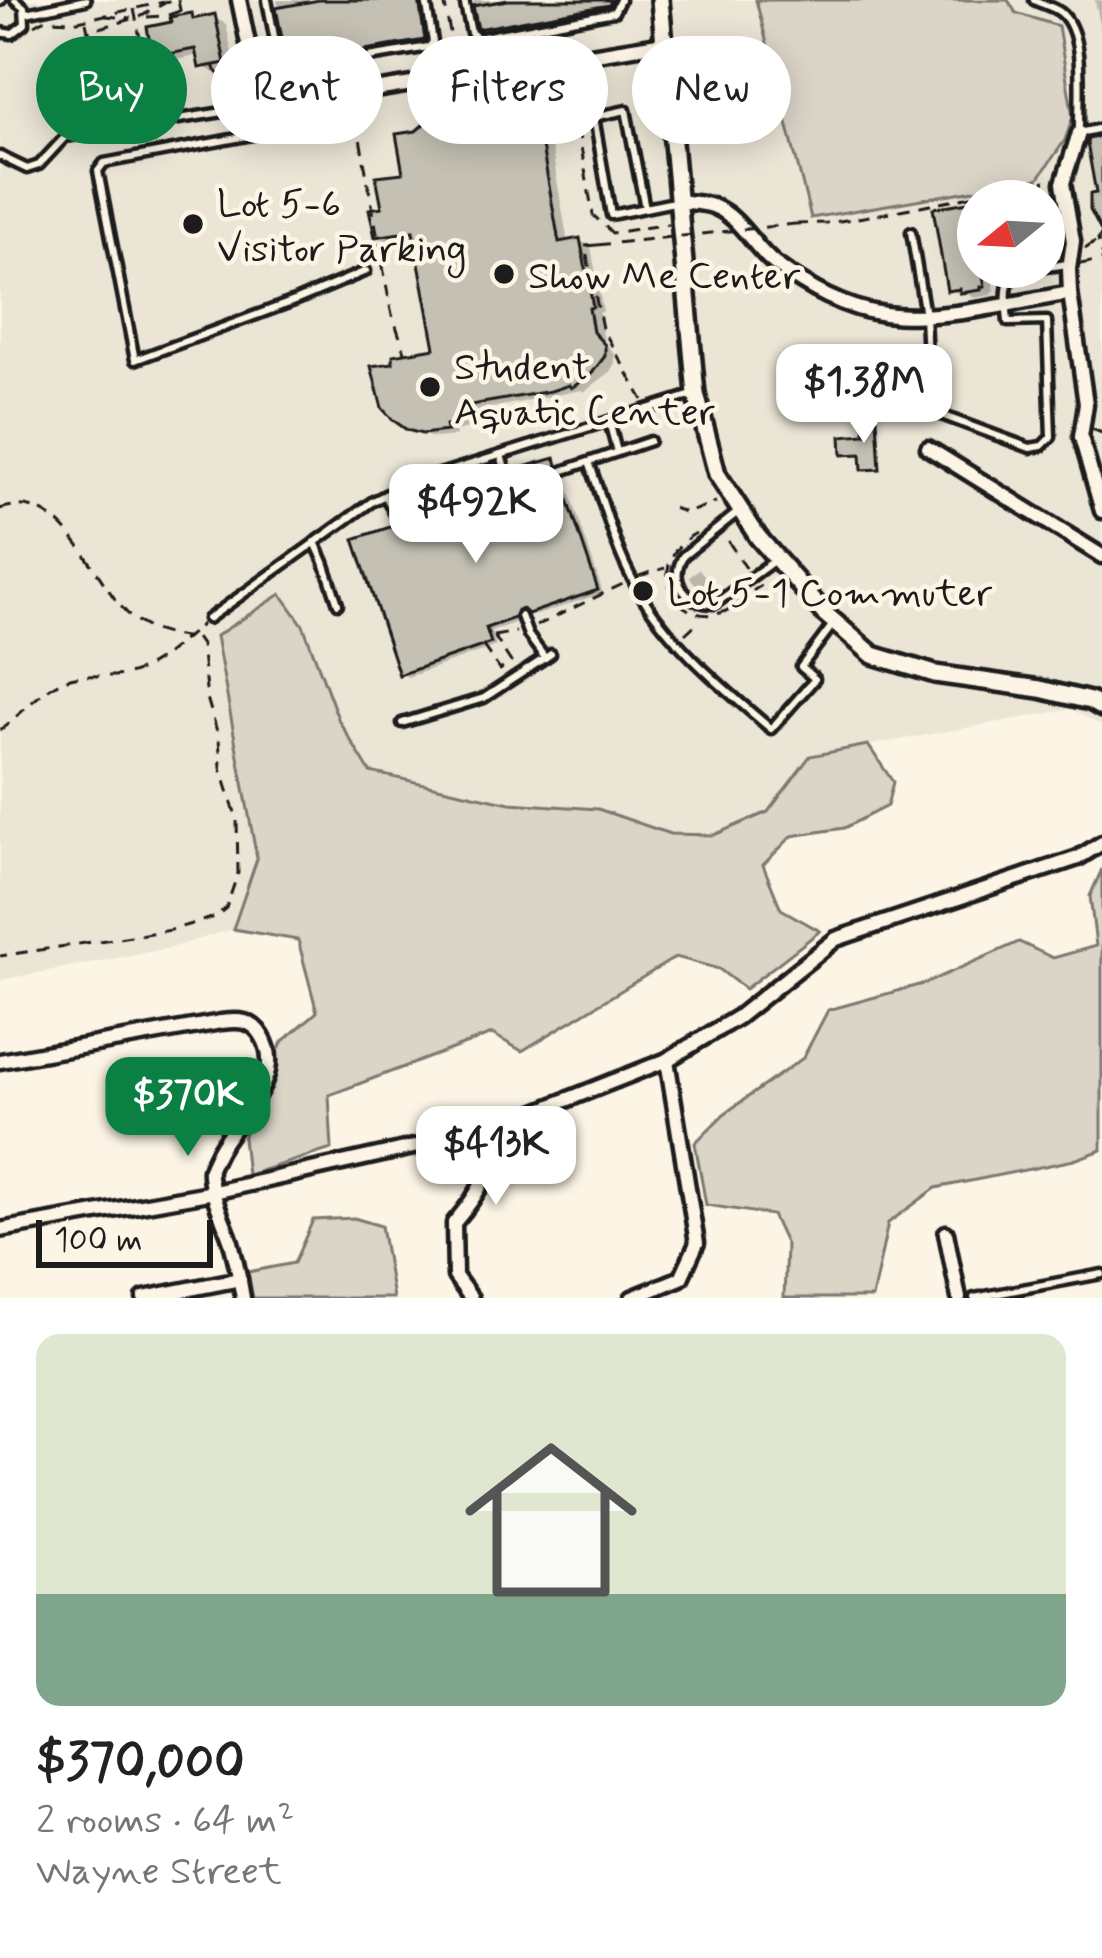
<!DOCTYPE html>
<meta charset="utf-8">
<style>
body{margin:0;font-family:Mynerve,sans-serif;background:#f2f2f2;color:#222;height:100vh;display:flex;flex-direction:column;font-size:45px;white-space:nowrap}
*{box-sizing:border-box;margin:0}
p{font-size:39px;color:#767676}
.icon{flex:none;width:66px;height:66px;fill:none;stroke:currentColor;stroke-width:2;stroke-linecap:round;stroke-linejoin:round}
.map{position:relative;height:1298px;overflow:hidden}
.panel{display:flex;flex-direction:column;background:#fff;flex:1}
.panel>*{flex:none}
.guide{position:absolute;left:36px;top:36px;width:1032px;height:108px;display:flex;gap:24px}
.needle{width:78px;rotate:252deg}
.fabs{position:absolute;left:957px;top:180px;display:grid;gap:24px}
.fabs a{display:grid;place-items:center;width:108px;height:108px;border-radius:50%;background:#fff;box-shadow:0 6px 30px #0003;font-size:60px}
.scale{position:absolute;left:36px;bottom:30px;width:177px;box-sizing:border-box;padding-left:12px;border:6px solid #1c1c1c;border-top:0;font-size:33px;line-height:42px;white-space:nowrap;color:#1c1c1c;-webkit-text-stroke:9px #fcf5e5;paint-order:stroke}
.price{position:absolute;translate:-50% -102px;padding:0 27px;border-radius:24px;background:#fff;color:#222;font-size:39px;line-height:78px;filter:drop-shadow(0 3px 6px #0008)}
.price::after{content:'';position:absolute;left:50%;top:72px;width:36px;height:27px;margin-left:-18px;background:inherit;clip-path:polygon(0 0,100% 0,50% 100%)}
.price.on{background:#0b8043;color:#fff}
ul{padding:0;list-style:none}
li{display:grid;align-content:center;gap:24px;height:636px;padding:0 36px}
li+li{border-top:3px solid #e0e0e0}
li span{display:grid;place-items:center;height:372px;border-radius:24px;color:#555}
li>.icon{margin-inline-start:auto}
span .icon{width:216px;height:216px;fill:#fffc;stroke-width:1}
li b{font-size:51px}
.chip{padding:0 42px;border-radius:54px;background:#fff;box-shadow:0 6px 30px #0003;font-size:42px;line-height:108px}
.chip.on{background:#0b8043;color:#fff}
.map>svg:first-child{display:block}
.built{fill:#ebe5d6;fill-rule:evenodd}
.green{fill:#dbd5c8;stroke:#7c7872;stroke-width:3}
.shadow{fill:#0003}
.building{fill:#c4c0b3;stroke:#1c1c1c;stroke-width:3}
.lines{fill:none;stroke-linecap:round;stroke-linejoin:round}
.service-casing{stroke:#1c1c1c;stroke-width:15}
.minor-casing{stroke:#1c1c1c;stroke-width:21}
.tertiary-casing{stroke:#1c1c1c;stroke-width:24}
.path{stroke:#1c1c1c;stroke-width:3;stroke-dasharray:12 9;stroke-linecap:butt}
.service{stroke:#fcf5e5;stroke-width:6}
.minor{stroke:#fcf5e5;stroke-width:12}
.tertiary{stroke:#fcf5e5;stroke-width:15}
.path-bridge{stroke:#1c1c1c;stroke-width:3;stroke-dasharray:12 9;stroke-linecap:butt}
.poi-dot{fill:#1c1c1c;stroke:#fcf5e5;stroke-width:4.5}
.labels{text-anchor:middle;stroke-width:9;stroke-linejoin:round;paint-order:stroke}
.poi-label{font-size:39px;fill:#1c1c1c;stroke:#fcf5e5;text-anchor:start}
</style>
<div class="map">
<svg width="1102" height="1298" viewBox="0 0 1102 1298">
<rect width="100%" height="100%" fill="#fcf5e5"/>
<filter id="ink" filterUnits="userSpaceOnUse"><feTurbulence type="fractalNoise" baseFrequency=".00833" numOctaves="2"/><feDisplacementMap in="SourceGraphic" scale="24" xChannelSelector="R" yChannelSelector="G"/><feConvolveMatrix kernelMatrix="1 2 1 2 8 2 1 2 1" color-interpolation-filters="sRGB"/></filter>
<g filter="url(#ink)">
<path class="built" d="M0 0H1102V726L1071 709 810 756 768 812 714 835 670 834 598 809 510 803 370 772 339 721 303 625 216 636 257 859 233 929 170 948 0 980ZM978 201H1044V267H978Z"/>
<g class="green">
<path d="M756 0H1008L1016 13 1058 26 1073 117 1065 140 1038 179 811 218Z"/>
<path d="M281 594 303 625 339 721 370 772 510 803 598 809 670 834 714 835 768 812 810 756 868 745 893 782 887 806 844 828 792 836 763 865 781 909 820 931 745 989 719 969 676 957 522 1051 492 1034 329 1095 332 1149 247 1175 243 1138 282 1042 317 1012 298 940 233 929 257 859 216 636Z"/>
<path d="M1102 869V1150L1074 1160 936 1188 888 1223 872 1298H784L786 1245 772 1215 706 1205 695 1143 724 1114 803 1058 828 1010 926 983 1019 942 1053 958 1096 946 1090 896Z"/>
<path d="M354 1218 381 1226 393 1298H253L248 1272 294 1263 313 1220Z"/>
</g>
<g class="shadow">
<path d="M277 0H418L290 61Z"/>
<path d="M473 0H611L609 4 480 27Z"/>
<path d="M1095 0H1102V36Z"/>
<path d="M191 16 199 21 215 18 226 24 235 68 213 72 202 66 200 55 171 61 160 54 158 46 153 42Z"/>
<path d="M121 50 143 59 147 78 119 84 120 90 103 94 92 87 74 91 63 85Z"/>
<path d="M535 110 546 116 568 243 580 241 591 247 603 312 599 313 604 341 615 354V363L609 373 584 392 581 390 481 410 482 425 455 431 456 436 435 438 422 435 409 427 397 365 438 351 417 237 389 242 378 236 386 210 407 176 516 116Z"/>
<path d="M968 205 978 211V267H995L990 268 995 291 991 292V295L974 298 968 294 961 295 950 289Z"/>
<path d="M1044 219 1054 225 1058 243 1054 244 1056 256 1044 258Z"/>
<path d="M877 422 879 424 881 469 867 470 864 454 868 437Z"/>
<path d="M554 461 561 465 562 470 557 479 568 486 603 593 537 615 524 612 520 621 491 631 496 646 408 677 401 673 399 534 470 504 506 482Z"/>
<path d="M699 569 712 585 703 592 689 577Z"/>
</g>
<g class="building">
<path d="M319 0H419L425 40 287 63 276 8Z"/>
<path d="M508 0H611V1L609 5 478 29 473 6Z"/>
<path d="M192 13 193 19 215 14 225 63 199 68 195 49 157 56 155 43 150 44 147 27 171 22 170 17Z"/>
<path d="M122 47 123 52 132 50 137 73 109 79 110 85 90 90 88 81 61 87 57 69 70 67 68 59Z"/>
<path d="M470 101H487L516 113 535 107 559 242 580 238 593 307 589 308 593 332 605 345V356L590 376 571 388 569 385 551 391 471 405 472 420 446 425 447 431 422 434 407 430 393 420 382 408 371 366 393 363V355L435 348 413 231 375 237 369 209 382 207 376 176 403 173 396 134 416 131 440 110Z"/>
<path d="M1102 136V233L1090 210V194L1096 193 1087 143 1088 139Z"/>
<path d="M968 202 973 226 978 225V267H981L985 286 981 287V290L960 293V289L947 291 933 208Z"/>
<path d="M877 419 880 469 862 470 861 454 842 455 841 436 865 434 864 420Z"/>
<path d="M555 458 557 465 552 473 555 478 561 479 598 590 528 614 523 609 517 610 514 618 486 628 491 643 399 675 354 539 393 526 397 531H402L407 527V522L466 502 460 486 499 474 503 479H509L513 470Z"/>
</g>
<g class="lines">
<g class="service-casing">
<g id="service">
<path d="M267 0 280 67 285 71 429 47 433 42 426 0"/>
<path d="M464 0 471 33 478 38 614 12 620 0"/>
<path d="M1034 0C1042 4 1053 7 1060 12 1087 33 1078 102 1079 133L1102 128"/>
<path d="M0 1 1 0"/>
<path d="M26 13 86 0"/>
<path d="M0 32 12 34 25 24 24 7 15 0"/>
<path d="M335 97 338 119 104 163 98 171 135 360 297 300 366 271"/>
<path d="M0 156 27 169 39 165 65 137 261 106 267 132"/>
<path d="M645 208 626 110 594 117 611 215 674 202"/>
<path d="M911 232 925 315 929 406 933 412 1030 448 1042 446 1051 437 1047 321 1008 322C1002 261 1014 273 1067 264"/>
<path d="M609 421 617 452"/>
<path d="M501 455 506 472"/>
<path d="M589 462C604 503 614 548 636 586 667 642 722 687 771 729L815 679 801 667 834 623"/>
<path d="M559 472 650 441"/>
<path d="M385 495 400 524"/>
<path d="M738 512 683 556C668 582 687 605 715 604L776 559"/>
<path d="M315 542 324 562 338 604"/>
<path d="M521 616 528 635 545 658"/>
<path d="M208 619 373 501 408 484 692 395"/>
<path d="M402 723 484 698 551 654"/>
<path d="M974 1298 1102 1274"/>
</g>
</g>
<g class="minor-casing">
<g id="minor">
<path d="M239 0 261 106H277L664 43"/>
<path d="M1079 133 1063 183 1073 241 1069 269 1070 293 1086 404 1081 437 1102 511"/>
<path d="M678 201C689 203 704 202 715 207 740 217 754 248 775 264 808 288 844 309 885 314 939 322 1016 302 1070 293"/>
<path d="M928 448 1102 556"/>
<path d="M0 1061 221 1022C239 1020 252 1019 262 1036 288 1078 236 1117 218 1152 217 1154 210 1168 210 1169 208 1189 225 1223 231 1242 236 1261 240 1279 243 1298"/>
<path d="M0 1230 214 1192 493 1129 667 1060 738 1017 836 939 1078 858 1102 843"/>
<path d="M946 1233 959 1298"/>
<path d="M144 1298 240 1279"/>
<path d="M471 1298 455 1276 454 1223C479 1194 495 1168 493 1129"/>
<path d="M632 1298 681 1278 697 1243 667 1060"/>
</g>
</g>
<g class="tertiary-casing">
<path id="tertiary" d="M660 0 696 394 717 474 758 537 824 613 873 655 935 674 1040 689 1090 701 1102 708"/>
</g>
<g class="path">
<path d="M178 0 181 15"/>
<path d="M444 0 456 66"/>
<path d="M134 9 156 115"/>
<path d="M105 16 131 18"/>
<path d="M147 17 165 16 180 11"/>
<path d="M86 22 88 31 140 17 165 3"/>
<path d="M35 25 44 20 78 21 173 0"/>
<path d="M88 33 92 53"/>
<path d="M213 65 215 70 227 80 232 104"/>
<path d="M555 73 570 85 593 215 612 233 668 224"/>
<path d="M372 102 358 127 391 311 405 352"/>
<path d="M1041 185 1055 207"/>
<path d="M1026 201 1039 185"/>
<path d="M795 224 827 223 870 216 1046 181"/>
<path d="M1102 233 1098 240 1102 254"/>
<path d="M1048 236 1058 231"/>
<path d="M1051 236 1052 256"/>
<path d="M597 245 585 246 602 328 643 400"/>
<path d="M1085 249 1098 240"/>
<path d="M1080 264 1102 260"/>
<path d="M1092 429 1102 433"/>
<path d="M673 508 687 513 716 502"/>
<path d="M0 509C64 488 91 577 127 613 147 632 170 636 196 638L201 645 207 698 219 738 221 768 237 819 238 873 226 908 215 917 171 930 0 956"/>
<path d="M696 533C642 563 674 626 720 613 737 609 746 593 761 586"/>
<path d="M728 541 746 568"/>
<path d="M639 576 665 568"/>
<path d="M536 626 625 583"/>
<path d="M685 634 698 622"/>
<path d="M494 636 516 632"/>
<path d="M483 646 500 670 511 662 494 636 489 637"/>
<path d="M0 730C22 714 42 688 67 679 86 673 105 678 123 675 153 670 180 643 202 624"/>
</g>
<use href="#service" class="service"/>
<use href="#minor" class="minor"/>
<use href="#tertiary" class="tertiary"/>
<path class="path-bridge" d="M597 245 795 224"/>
</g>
</g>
<g class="poi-dot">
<circle cx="193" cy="224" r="12"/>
<circle cx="504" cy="274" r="12"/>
<circle cx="430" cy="387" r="12"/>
<circle cx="643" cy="591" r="12"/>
</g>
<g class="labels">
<g class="poi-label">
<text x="217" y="216">Lot 5-6<tspan x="217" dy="45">Visitor Parking</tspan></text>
<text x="528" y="288">Show Me Center</text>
<text x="454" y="379">Student<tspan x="454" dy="45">Aquatic Center</tspan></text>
<text x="667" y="605">Lot 5-1 Commuter</text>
</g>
</g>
</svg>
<div class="fabs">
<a><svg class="needle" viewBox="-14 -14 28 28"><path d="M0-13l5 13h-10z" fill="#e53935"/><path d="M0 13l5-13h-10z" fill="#767676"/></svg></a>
</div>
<div class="scale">100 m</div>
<b class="price" style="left:864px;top:446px">$1.38M</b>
<b class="price" style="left:476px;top:566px">$492K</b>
<b class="price on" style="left:188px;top:1159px">$370K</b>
<b class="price" style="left:496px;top:1208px">$413K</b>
<div class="guide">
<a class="chip on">Buy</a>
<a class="chip">Rent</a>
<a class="chip">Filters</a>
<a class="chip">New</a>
</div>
</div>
<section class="panel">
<ul>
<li><span style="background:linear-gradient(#dfe7d0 70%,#7fa58c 0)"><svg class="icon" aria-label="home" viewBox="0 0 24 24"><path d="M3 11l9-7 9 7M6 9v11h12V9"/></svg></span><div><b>$370,000</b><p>2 rooms · 64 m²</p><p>Wayne Street</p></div></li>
</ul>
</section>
